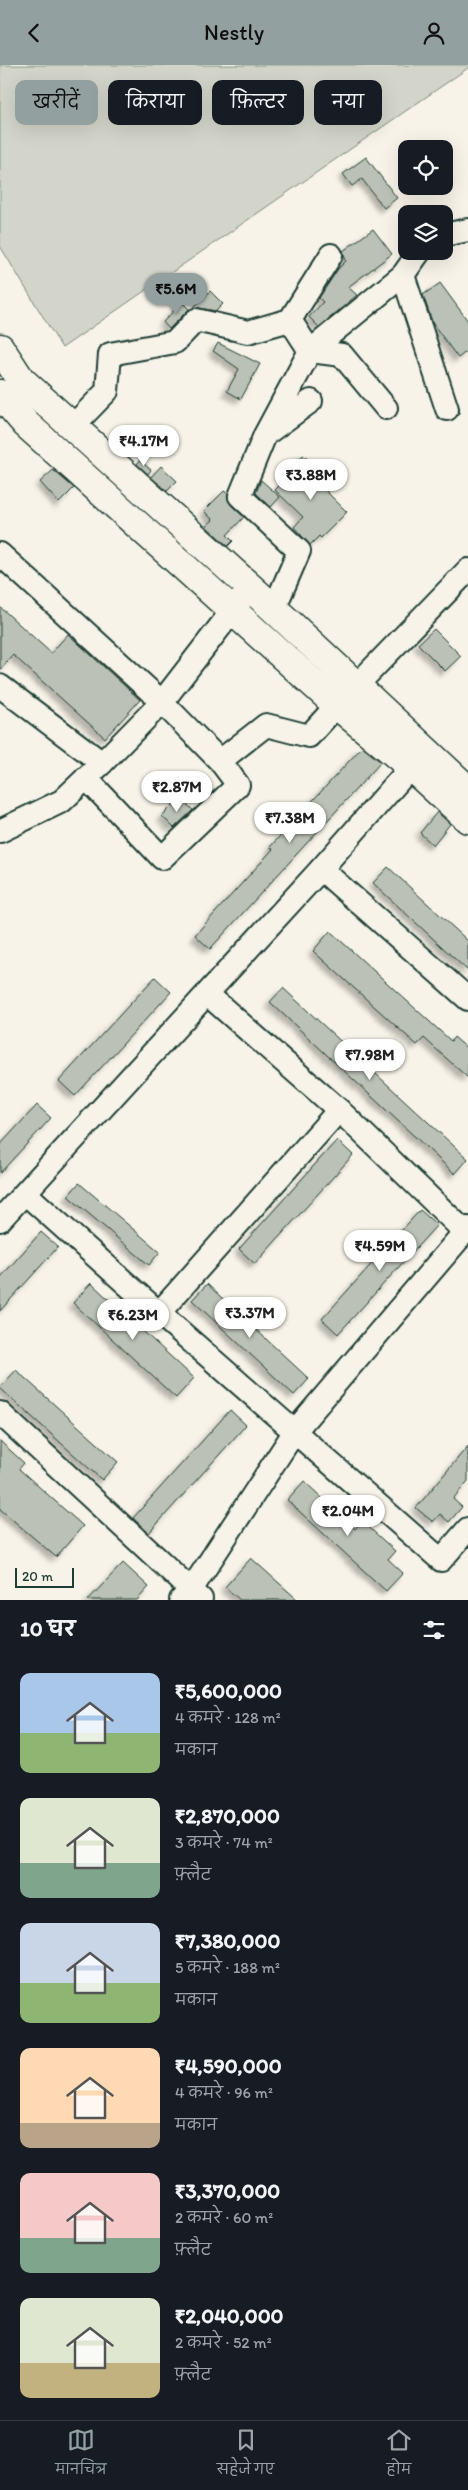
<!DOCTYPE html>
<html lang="hi">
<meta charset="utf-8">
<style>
body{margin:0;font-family:Itim,"Playpen Sans Deva",sans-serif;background:#20242c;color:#f1f3f6;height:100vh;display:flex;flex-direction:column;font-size:19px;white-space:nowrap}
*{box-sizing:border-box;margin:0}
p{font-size:16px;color:#9ea1a6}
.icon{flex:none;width:28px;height:28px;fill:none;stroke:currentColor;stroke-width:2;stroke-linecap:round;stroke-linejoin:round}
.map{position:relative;height:1535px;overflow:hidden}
.sheet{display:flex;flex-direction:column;background:#171b24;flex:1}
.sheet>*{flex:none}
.banner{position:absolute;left:15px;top:15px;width:439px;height:45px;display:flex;gap:10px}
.controls{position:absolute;left:398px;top:75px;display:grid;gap:10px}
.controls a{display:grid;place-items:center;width:55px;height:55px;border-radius:10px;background:#171b24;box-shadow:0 5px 20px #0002;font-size:25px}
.scale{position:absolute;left:15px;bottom:12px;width:59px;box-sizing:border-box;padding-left:5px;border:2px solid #1f3d34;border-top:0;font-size:14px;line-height:18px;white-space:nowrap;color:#1f3d34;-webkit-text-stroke:4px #f7f3e8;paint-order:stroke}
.price{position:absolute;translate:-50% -42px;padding:0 11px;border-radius:18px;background:#fff;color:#222;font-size:16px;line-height:32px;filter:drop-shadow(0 1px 2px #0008)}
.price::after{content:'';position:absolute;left:50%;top:30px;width:15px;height:11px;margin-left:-8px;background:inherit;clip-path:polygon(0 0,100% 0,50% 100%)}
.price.active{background:#92a19f;color:#111}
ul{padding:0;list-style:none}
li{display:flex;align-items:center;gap:15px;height:125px;padding:0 20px}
li span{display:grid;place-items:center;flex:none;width:140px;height:100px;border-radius:10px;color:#555}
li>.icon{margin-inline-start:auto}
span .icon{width:60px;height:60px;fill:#fffc;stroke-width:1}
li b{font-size:21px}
h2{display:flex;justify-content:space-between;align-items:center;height:60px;padding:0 20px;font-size:21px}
.pill{padding:0 18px;border-radius:10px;background:#171b24;box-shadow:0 5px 20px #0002;font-size:18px;line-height:45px}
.pill.active{background:#92a19f;color:#111}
header{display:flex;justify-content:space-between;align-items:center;height:65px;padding:0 20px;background:#92a19f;color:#111;font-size:22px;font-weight:600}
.tab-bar{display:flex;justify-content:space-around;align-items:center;height:70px;border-top:1px solid #363941;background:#171b24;font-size:14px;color:#9ea1a6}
.tab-bar a{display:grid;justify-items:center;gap:2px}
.tab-bar .active{color:#92a19f}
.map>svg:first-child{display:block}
.green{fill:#d3d5ca;stroke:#79897f}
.building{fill:#bbc1b6;stroke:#1f3d34;filter:url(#shadow)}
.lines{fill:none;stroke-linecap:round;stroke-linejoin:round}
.street-casing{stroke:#1f3d34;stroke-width:26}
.secondary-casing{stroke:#1f3d34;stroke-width:31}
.street{stroke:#f7f3e8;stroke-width:22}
.secondary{stroke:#f7f3e8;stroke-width:28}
</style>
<header><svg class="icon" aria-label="back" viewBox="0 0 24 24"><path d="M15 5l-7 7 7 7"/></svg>Nestly<svg class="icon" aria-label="person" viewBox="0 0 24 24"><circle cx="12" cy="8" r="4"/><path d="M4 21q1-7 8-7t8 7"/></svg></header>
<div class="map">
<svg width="468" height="1535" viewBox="0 0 468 1535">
<defs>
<filter id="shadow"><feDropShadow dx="-4.5" dy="4.5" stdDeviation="2.5" flood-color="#0004"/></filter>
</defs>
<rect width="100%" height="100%" fill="#f7f3e8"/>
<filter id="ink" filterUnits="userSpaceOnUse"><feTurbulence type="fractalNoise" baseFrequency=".02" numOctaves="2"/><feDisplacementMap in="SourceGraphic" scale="10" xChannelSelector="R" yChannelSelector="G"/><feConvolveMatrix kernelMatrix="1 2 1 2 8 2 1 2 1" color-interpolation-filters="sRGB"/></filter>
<g filter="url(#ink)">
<path class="green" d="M0 0H468V3L62 283 0 181Z"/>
<g class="building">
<path d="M366 92 397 133 384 143 362 114 352 121 343 109Z"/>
<path d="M373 164 392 189 348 222 357 230 319 262 309 252 323 237 319 233 338 204 346 196 343 186Z"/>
<path d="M440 218 468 256V285L458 293 433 259 423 230Z"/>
<path d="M210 226 223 239 216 246 194 242Z"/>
<path d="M182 237 189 244 169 264 163 257Z"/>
<path d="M218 278 260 299 241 334 227 326 239 304 213 286Z"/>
<path d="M303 390 326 411 319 419 347 447 321 473 319 471 310 480 294 462 303 452 275 425 296 404 293 402Z"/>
<path d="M140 395 151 405 148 409 137 399Z"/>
<path d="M161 401 177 416 167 426 151 412Z"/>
<path d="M53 405 74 423 59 438 40 417Z"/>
<path d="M261 415 280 432 271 442 256 428Z"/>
<path d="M224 426 228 429 231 440 244 452 227 470 233 476 228 481 206 461 213 455 204 446Z"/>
<path d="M0 542 51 588 68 569 140 635 105 673 13 590 0 605Z"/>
<path d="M434 564 461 591 445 606 418 579Z"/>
<path d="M362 682 381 697 210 884 195 870 273 784 270 782Z"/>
<path d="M180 733 193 745 174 763 162 751Z"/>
<path d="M437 747 450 759 433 780 420 768Z"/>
<path d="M388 802 468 876V906L373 818Z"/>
<path d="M330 866 451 976 454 972 468 984V1013L424 973 417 980 313 886Z"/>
<path d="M155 912 171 927 75 1031 59 1016Z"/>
<path d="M283 923 468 1094 455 1109 270 937Z"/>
<path d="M37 1040 51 1053 0 1108V1080Z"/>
<path d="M337 1075 353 1090 255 1199 239 1184Z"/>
<path d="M79 1118 160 1187 149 1200 68 1131Z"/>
<path d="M420 1145 437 1160 338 1269 322 1254Z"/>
<path d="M41 1167 58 1182 0 1246V1213Z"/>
<path d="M91 1218 194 1313 176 1333 73 1238Z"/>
<path d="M207 1219 309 1314 294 1330 192 1235Z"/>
<path d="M16 1305 118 1397 102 1415 0 1323Z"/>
<path d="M230 1345 246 1360 149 1468 133 1453Z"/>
<path d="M0 1376 24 1398 19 1404 83 1461 56 1492 0 1444Z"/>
<path d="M468 1381V1416L453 1434 462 1442 449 1457 440 1449 433 1457 416 1443Z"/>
<path d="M304 1416 355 1464 362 1456 395 1486 388 1494 403 1508 386 1526 287 1435Z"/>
<path d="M251 1493 298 1535H240L225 1522Z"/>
<path d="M123 1498 149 1522 137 1535H88Z"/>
</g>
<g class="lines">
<g class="street-casing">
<g id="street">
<path d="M444 170 468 165"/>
<path d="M403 210 447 344"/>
<path d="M290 255 310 286 342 290 386 343"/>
<path d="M73 361 107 326 110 289 175 277 196 255 248 267 290 255 331 190"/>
<path d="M270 366 311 336"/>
<path d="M0 489 162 637 220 696 238 720 162 793 86 713"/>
<path d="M274 544 299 486 240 431 265 370 310 286 403 210 420 186"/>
<path d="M0 621 102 698"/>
<path d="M356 621 468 505"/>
<path d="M220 696 266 660 309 671 337 640"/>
<path d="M0 766 62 736 102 698 162 637 250 523"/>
<path d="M321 804 468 934"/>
<path d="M207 929 339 1045 465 1167"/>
<path d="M25 1128 159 1248 441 1495 468 1464"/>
<path d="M0 1155 321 804 411 702"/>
<path d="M159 1248 339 1045"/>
<path d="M0 1348 201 1534"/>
<path d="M181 1535 191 1525 295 1366 468 1163"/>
</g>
</g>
<g class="secondary-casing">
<g id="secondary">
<path d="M0 283 21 315 274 544 468 725"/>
<path d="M0 329 26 359 337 640 411 702 468 754"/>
</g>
</g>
<use href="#street" class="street"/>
<use href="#secondary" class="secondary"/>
</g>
</g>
</svg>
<div class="controls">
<a><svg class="icon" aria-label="locate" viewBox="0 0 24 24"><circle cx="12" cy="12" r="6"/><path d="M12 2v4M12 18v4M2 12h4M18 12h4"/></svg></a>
<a><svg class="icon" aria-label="layers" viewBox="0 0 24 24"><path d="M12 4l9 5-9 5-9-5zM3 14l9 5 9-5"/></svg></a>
</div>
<div class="scale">20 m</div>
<b class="price active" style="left:176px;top:250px">₹5.6M</b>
<b class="price" style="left:144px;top:402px">₹4.17M</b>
<b class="price" style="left:311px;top:436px">₹3.88M</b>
<b class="price" style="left:177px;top:748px">₹2.87M</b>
<b class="price" style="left:290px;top:779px">₹7.38M</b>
<b class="price" style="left:370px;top:1016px">₹7.98M</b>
<b class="price" style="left:380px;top:1207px">₹4.59M</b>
<b class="price" style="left:250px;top:1274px">₹3.37M</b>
<b class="price" style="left:133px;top:1276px">₹6.23M</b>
<b class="price" style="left:348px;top:1472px">₹2.04M</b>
<div class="banner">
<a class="pill active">खरीदें</a>
<a class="pill">किराया</a>
<a class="pill">फ़िल्टर</a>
<a class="pill">नया</a>
</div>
</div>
<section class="sheet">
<h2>10 घर<svg class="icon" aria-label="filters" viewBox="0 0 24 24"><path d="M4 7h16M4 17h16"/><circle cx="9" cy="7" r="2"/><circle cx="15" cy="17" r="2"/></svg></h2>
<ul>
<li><span style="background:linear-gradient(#a9c7e8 60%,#8fb573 0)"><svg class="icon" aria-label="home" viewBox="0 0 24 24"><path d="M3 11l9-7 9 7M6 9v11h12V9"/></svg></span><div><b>₹5,600,000</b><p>4 कमरे · 128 m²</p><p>मकान</p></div></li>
<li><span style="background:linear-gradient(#dfe7d0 65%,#7fa58c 0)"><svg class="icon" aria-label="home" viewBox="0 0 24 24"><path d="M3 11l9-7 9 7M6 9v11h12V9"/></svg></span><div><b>₹2,870,000</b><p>3 कमरे · 74 m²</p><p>फ़्लैट</p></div></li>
<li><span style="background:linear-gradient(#c9d6e8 60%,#8fb573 0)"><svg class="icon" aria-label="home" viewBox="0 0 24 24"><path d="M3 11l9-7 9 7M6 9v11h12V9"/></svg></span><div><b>₹7,380,000</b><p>5 कमरे · 188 m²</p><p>मकान</p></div></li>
<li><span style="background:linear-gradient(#ffd9b3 75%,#b9a48a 0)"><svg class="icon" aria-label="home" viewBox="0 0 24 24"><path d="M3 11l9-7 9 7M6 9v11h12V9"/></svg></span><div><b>₹4,590,000</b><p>4 कमरे · 96 m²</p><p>मकान</p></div></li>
<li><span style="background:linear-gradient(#f6c9c9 65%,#7fa58c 0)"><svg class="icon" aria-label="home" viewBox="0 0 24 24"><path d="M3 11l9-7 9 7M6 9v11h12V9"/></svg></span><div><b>₹3,370,000</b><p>2 कमरे · 60 m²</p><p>फ़्लैट</p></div></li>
<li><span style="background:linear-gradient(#dfe7d0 65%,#c2b280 0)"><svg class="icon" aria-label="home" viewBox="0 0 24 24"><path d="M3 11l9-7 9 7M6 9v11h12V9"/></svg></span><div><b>₹2,040,000</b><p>2 कमरे · 52 m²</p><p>फ़्लैट</p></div></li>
</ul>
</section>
<nav class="tab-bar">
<a class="active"><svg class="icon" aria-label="map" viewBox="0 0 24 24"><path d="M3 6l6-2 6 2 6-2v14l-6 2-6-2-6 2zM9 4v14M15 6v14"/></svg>मानचित्र</a>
<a><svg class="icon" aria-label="saved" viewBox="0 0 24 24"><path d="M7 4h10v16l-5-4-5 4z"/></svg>सहेजे गए</a>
<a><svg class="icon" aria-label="home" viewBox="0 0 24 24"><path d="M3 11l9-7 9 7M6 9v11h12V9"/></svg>होम</a>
</nav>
